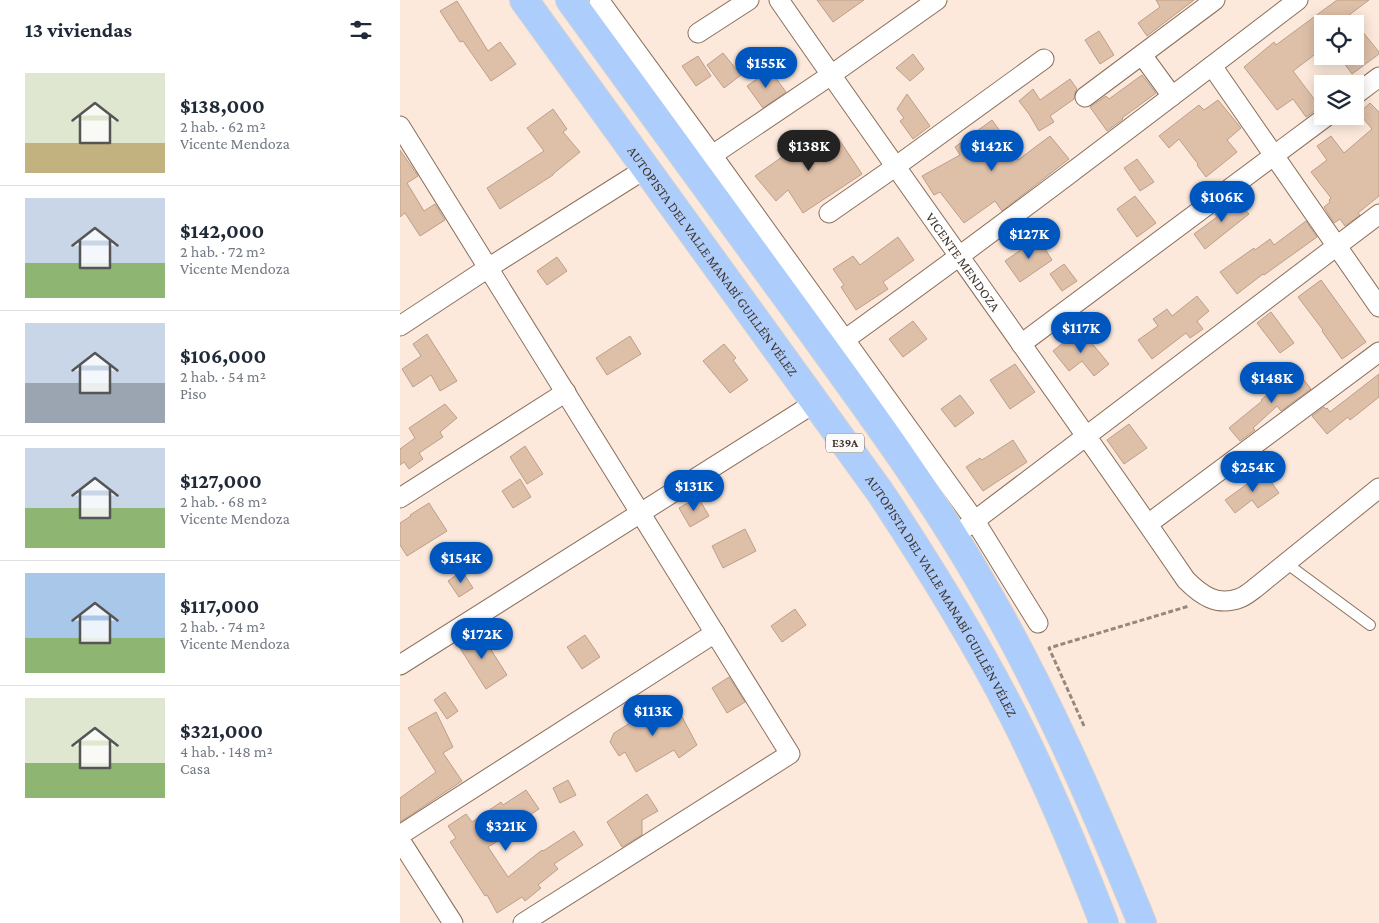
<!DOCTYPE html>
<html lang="es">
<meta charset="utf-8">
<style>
body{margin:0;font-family:"Crimson Pro",serif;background:#f6f6f7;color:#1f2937;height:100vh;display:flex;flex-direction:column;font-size:19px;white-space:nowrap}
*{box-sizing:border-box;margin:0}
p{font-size:16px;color:#747a83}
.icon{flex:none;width:28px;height:28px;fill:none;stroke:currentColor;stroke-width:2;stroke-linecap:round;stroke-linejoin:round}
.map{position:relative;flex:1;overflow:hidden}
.side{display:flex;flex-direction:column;background:#fff;width:400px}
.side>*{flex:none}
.fabs{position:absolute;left:914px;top:15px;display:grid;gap:10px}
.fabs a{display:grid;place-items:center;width:50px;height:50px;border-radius:0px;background:#fff;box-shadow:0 2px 12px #0003;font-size:25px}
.price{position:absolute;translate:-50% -42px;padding:0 11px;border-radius:18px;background:#0056bf;color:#fff;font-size:16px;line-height:32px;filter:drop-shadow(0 1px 2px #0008)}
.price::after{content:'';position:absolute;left:50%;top:30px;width:15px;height:11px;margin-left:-8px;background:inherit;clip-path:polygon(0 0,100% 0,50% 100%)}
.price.current{background:#222;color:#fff}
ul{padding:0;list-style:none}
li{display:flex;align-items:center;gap:15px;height:125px;padding:0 25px}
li+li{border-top:1px solid #e0e1e3}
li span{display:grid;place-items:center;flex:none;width:140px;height:100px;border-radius:0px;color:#555}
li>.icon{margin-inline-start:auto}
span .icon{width:60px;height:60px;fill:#fffc;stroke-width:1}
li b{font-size:21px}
h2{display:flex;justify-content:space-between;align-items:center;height:60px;padding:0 25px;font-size:21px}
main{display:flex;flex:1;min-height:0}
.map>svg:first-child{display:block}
.building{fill:#dec0a9;stroke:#bd9f89}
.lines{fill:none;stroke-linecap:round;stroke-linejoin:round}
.service-casing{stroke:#8b6f5a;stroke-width:12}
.minor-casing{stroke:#8b6f5a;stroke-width:21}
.primary-casing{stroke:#d5d3d1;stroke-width:30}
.path{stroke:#97877c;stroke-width:3;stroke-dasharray:5 2.5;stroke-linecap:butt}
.service{stroke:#fff;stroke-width:10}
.minor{stroke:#fff;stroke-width:19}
.primary{stroke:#adcdfc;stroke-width:28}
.labels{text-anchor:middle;stroke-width:4;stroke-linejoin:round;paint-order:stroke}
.shield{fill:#fafafa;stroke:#78706a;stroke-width:1}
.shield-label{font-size:12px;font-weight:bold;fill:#41352c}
.street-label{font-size:14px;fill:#41352c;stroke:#fafafa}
</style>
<main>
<section class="side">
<h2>13 viviendas<svg class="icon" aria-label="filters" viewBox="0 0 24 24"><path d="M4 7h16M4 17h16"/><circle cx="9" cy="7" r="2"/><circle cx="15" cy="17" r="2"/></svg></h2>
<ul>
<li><span style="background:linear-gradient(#dfe7d0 70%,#c2b280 0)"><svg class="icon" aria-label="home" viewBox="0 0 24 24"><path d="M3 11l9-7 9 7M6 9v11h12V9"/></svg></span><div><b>$138,000</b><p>2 hab. · 62 m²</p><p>Vicente Mendoza</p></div></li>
<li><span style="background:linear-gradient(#c9d6e8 65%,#8fb573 0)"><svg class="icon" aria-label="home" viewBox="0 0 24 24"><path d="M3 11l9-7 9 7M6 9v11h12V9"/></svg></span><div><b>$142,000</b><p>2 hab. · 72 m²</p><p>Vicente Mendoza</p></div></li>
<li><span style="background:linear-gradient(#c9d6e8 60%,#9aa5b1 0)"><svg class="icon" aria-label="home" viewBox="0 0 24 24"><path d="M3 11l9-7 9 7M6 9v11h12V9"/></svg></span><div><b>$106,000</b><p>2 hab. · 54 m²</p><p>Piso</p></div></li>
<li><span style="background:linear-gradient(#c9d6e8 60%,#8fb573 0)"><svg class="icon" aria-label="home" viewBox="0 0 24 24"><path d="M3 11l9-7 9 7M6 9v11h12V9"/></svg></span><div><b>$127,000</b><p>2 hab. · 68 m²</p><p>Vicente Mendoza</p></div></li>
<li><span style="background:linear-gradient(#a9c7e8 65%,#8fb573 0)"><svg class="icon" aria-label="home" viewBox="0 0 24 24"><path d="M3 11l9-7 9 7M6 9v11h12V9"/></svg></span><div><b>$117,000</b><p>2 hab. · 74 m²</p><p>Vicente Mendoza</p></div></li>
<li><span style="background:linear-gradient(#dfe7d0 65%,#8fb573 0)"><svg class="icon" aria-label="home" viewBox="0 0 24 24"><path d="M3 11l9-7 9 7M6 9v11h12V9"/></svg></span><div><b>$321,000</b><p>4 hab. · 148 m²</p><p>Casa</p></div></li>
</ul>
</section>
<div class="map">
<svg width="979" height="923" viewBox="0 0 979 923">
<rect width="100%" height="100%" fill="#fce9db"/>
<g class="building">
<path d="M417 0H464L433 22Z"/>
<path d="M756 0H794L747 36 738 23 760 7Z"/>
<path d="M937 0H969L949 15 979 52V54L952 74 939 56H955V24H922V49L893 71 920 107 906 117 893 99 877 110 844 67 874 42 876 45Z"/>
<path d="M57 1 88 51 100 42 116 64 91 81 63 41 60 42 40 11Z"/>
<path d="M699 31 714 55 700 64 685 40Z"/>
<path d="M323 53 341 75 324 88 307 65Z"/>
<path d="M513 54 524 69 510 81 496 68Z"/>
<path d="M298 56 311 76 296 86 282 66Z"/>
<path d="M370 70 386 92 363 108 347 86Z"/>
<path d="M742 75 756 93 722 118 723 119 707 131 690 107 706 96 709 99Z"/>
<path d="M670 79 677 89 675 93 674 99 650 116 654 122 639 131 629 114 619 101 633 89 640 100Z"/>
<path d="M507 94 530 126 513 139 500 121 504 118 497 109Z"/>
<path d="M818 100 841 128 827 140 837 152 806 177 797 165 798 164 779 139 769 148 759 136 799 105 804 110Z"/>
<path d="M970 103 979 112V196L958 213 960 215 945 226 940 219 934 223 924 207 930 202 929 200 931 198 911 172 927 160 917 146 931 136 944 153 972 129 959 113Z"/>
<path d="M153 109 167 129 163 132 180 152 153 174V175L100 209 87 188 144 151 127 128Z"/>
<path d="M592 120 608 142 618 160 650 136 669 159 602 211 595 201 564 223 540 192 534 195 522 176 560 155 555 147Z"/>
<path d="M401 132 416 152 438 138 462 174 403 213 388 190 376 201 355 176 382 157 377 150Z"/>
<path d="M0 150 18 176 7 183 24 211 35 204 45 220 20 236 5 213 0 217Z"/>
<path d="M737 159 754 182 740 191 724 168Z"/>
<path d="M735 196 756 223 737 237 717 209Z"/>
<path d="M835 198 849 214 805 249 794 234 817 217 815 214Z"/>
<path d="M906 221 917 237 864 275 863 274 837 294 820 272 854 248 855 250 870 239 874 245Z"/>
<path d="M498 237 514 260 483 282 488 289 456 310 441 287 444 285 433 269 453 256 460 265Z"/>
<path d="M638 238 652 260 620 282 605 261Z"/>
<path d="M157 257 167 271 147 285 137 271Z"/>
<path d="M664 264 677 281 662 291 650 274Z"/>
<path d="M921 280 966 342 942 359 922 331 923 330 898 297Z"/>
<path d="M797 296 809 311 797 321 803 329 790 338 786 333 752 359 738 340 758 326 753 319 767 309 772 316Z"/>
<path d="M871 312 894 343 880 353 857 323Z"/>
<path d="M513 321 527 339 503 357 489 339Z"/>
<path d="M680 329 709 364 694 376 682 361 669 371 653 351Z"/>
<path d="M27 334 57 381 40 391 31 375 13 387 2 369 21 356 13 344Z"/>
<path d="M230 336 241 354 207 375 196 358Z"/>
<path d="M324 344 336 358 333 360 348 380 330 393 303 361Z"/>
<path d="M615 364 635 392 610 409 590 380Z"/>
<path d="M896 370 911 389 881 411 877 406 853 428 855 430 840 441 829 428 862 401 861 400 882 382V381Z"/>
<path d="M979 374V397L950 420 948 417 927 434 912 416 924 407 926 409 927 408 930 412Z"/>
<path d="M560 395 574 413 555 427 541 409Z"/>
<path d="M45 404 57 418 40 432 43 437 19 453 23 459 9 469 4 462 0 465V449L15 438 9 428Z"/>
<path d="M729 424 747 448 724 464 707 440Z"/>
<path d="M613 440 627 462 583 491 566 467 580 458 582 460Z"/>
<path d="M125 446 143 474 127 484 110 457Z"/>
<path d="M864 472 879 493 858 508 852 500 835 513 825 500Z"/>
<path d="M120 479 131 497 113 508 102 491Z"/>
<path d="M298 497 309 516 290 527 279 508Z"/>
<path d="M29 503 47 531 7 556 0 545V523L11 516 10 515Z"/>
<path d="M345 529 356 551 323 568 312 546Z"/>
<path d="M62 571 73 588 59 597 48 581Z"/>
<path d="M395 609 406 625 382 642 371 626Z"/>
<path d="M79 631 107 675 86 689 58 645Z"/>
<path d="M185 635 200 657 182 669 167 647Z"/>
<path d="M329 677 345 702 327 713 312 688Z"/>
<path d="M45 692 58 711 47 719 34 700Z"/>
<path d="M254 698 270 718 280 713 297 745 279 758 274 750 236 772 225 752 219 756 210 742 214 733 246 713 242 707Z"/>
<path d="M36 712 53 747 43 753 62 781 0 822V798L36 772 8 728Z"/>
<path d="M168 780 176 795 160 803 153 788Z"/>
<path d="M126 790 139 809 116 824 119 828 88 847 108 877 142 850 143 851 174 831 183 845 154 864 158 869 138 885 141 888 125 901 122 897 97 913 87 895 85 896 50 842 56 838 48 826 66 814 72 822 101 802 103 805Z"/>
<path d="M247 794 258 811 242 820V835L222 847 207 822Z"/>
</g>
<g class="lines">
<g class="service-casing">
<path id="service" d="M886 563 970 625"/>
</g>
<g class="minor-casing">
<g id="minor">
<path d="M199 0 312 155 575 521 638 623"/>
<path id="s1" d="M379 0C513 194 653 385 786 580 801 595 817 607 840 598 845 596 850 592 854 589L979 488"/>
<path d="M298 33 349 0"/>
<path d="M742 55 772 96"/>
<path d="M812 66 979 307"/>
<path d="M955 95 979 77"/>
<path d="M685 97 815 0"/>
<path d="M0 126 390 754 123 923"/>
<path d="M302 162 431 75 537 0"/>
<path d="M429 213 495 167 644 59"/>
<path d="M0 326 88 268 245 169"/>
<path d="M621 344 927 116"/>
<path d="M436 346C592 234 745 117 898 0"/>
<path d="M0 498 166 392"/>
<path d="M748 524 979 352"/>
<path d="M565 528 979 214"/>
<path d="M0 665 416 402"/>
<path d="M0 835 315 633"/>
<path d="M0 840 53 923"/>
</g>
</g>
<g class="primary-casing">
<g id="primary">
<path id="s2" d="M124 0 480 492C527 563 572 635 611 711 646 779 676 851 704 923"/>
<path d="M170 0C246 103 320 207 396 310 459 397 524 484 578 577 643 687 694 805 742 923"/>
</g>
</g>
<path class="path" d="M684 726 649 648 789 606"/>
<use href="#service" class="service"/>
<use href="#minor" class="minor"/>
<use href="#primary" class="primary"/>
</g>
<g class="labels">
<rect class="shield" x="426" y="433.5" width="38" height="19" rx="4"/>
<g class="shield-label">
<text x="445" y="447">E39A</text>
</g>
<g class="street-label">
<text dy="5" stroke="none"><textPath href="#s2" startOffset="322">AUTOPISTA DEL VALLE MANABÍ GUILLÉN VÉLEZ</textPath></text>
<text dy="5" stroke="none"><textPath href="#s1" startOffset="320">VICENTE MENDOZA</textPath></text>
<text dy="5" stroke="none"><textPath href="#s2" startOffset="728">AUTOPISTA DEL VALLE MANABÍ GUILLÉN VÉLEZ</textPath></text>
</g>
</g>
</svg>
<div class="fabs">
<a><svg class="icon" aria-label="locate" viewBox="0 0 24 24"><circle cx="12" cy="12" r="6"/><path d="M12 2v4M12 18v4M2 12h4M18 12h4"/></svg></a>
<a><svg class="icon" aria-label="layers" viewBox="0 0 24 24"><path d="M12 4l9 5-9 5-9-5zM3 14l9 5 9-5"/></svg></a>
</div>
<b class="price" style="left:366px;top:89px">$155K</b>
<b class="price current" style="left:409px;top:172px">$138K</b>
<b class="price" style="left:592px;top:172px">$142K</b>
<b class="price" style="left:822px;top:223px">$106K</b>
<b class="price" style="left:629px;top:260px">$127K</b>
<b class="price" style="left:681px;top:354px">$117K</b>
<b class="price" style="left:872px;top:404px">$148K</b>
<b class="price" style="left:853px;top:493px">$254K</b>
<b class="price" style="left:294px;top:512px">$131K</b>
<b class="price" style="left:61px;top:584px">$154K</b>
<b class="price" style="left:82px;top:660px">$172K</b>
<b class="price" style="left:253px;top:737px">$113K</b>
<b class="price" style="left:106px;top:852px">$321K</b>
</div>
</main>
